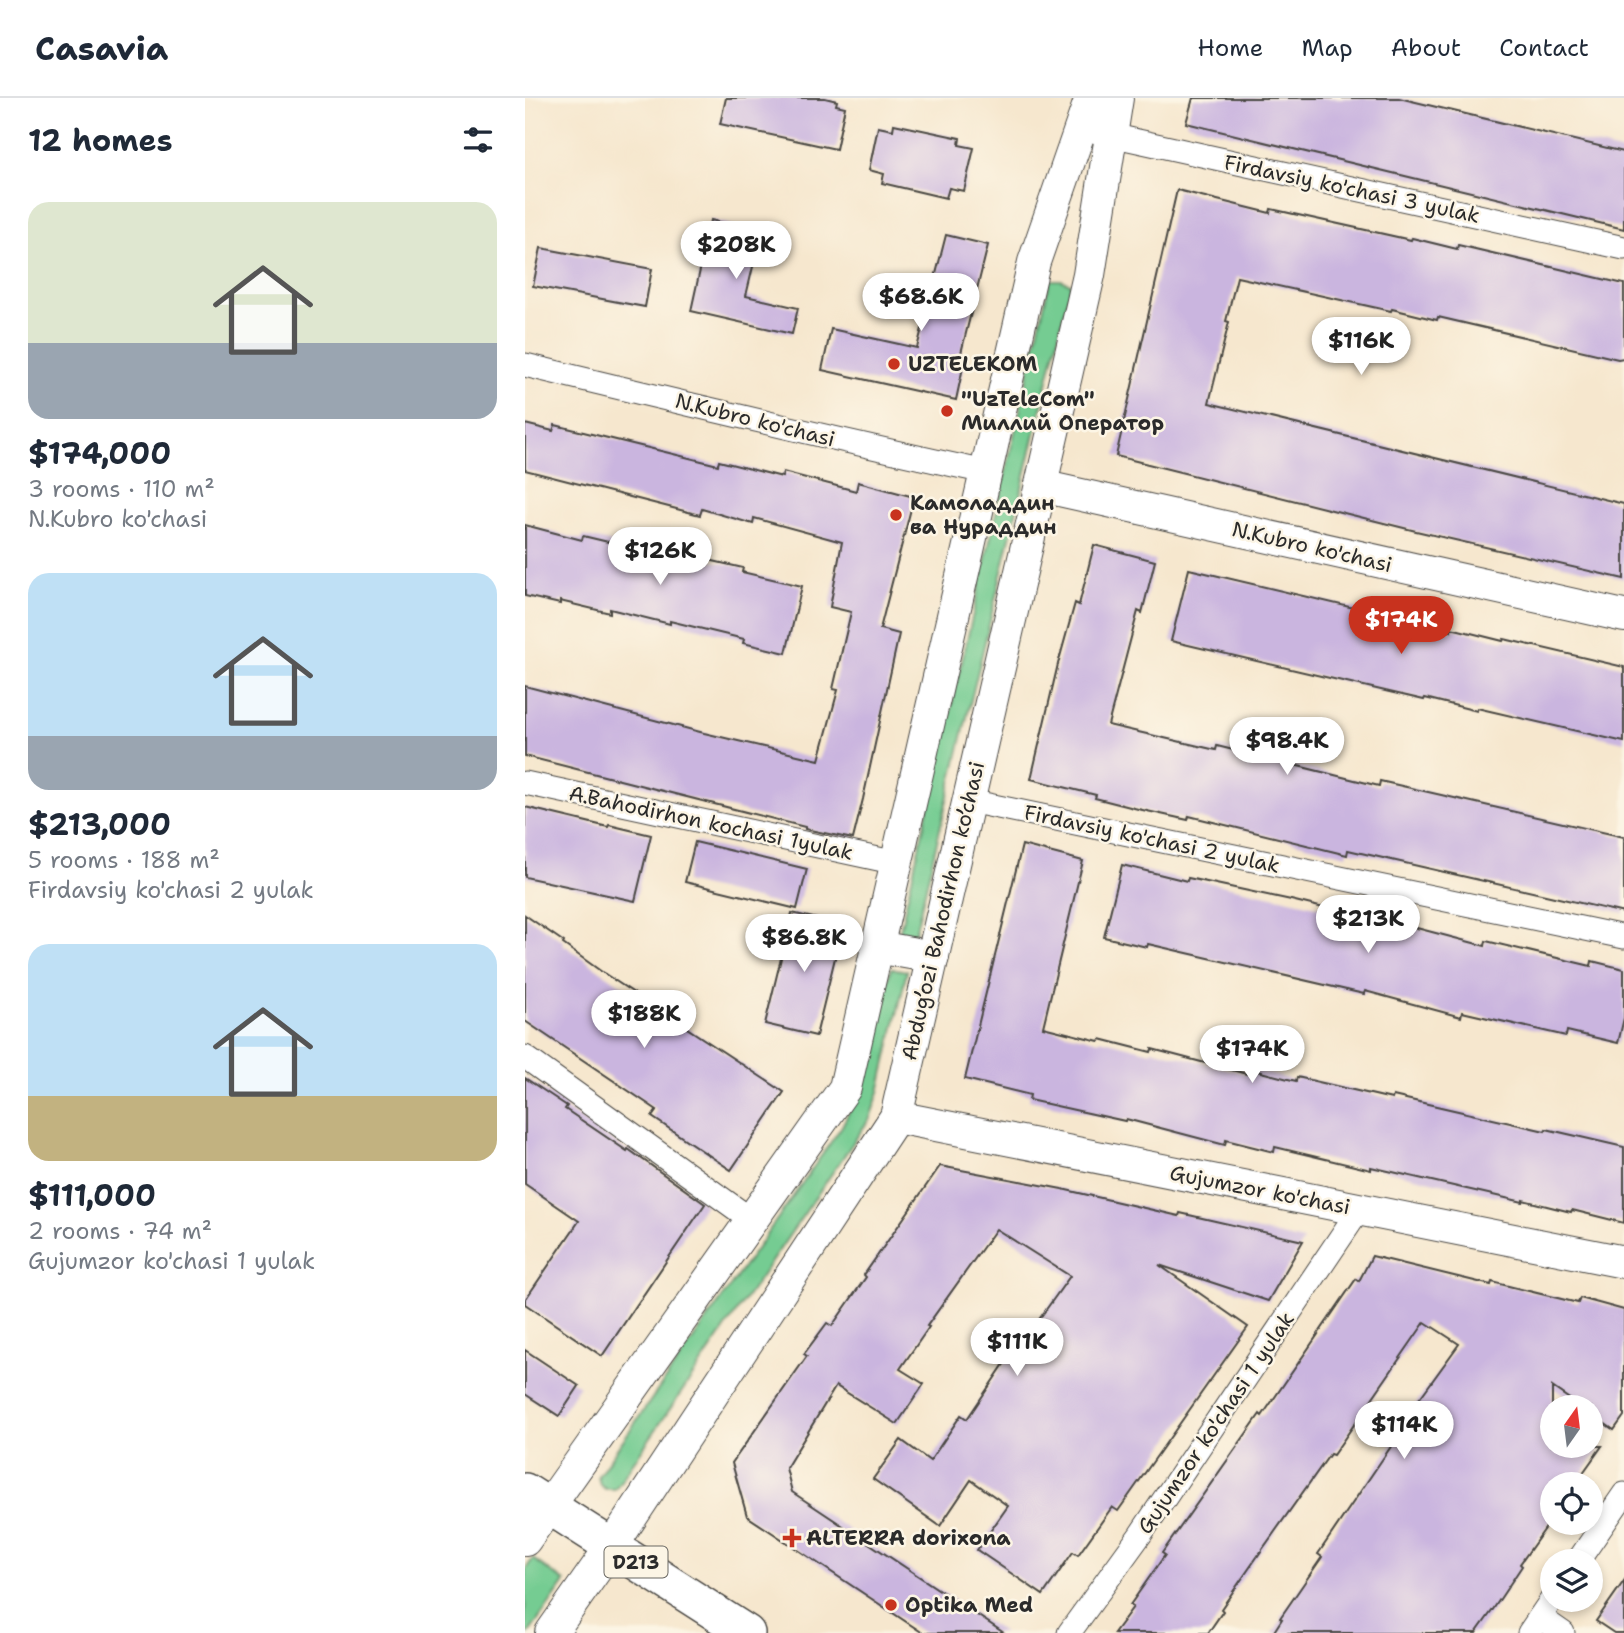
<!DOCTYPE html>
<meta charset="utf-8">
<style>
body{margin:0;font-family:"Shantell Sans",sans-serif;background:#f6f6f7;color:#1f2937;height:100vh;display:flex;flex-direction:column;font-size:26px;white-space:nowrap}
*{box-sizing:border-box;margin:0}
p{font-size:23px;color:#747a83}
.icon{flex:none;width:38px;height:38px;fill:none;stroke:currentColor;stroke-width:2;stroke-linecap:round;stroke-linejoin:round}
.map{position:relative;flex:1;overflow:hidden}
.panel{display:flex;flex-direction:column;background:#fff;width:525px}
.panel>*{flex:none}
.needle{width:46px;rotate:14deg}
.tools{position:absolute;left:1015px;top:1297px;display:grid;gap:14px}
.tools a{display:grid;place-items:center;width:63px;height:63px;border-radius:50%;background:#fff;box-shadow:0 4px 10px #0003;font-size:35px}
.price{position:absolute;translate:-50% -60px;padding:0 16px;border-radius:24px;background:#fff;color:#222;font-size:23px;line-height:46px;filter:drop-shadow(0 2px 4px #0008)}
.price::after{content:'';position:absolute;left:50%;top:42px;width:21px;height:16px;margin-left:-10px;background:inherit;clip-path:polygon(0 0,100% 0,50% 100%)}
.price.selected{background:#c8321e;color:#fff}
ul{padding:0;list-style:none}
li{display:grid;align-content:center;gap:14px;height:371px;padding:0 28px}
li span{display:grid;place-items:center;height:217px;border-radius:21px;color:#555}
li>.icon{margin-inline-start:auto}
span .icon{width:126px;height:126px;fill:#fffc;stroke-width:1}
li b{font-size:30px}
h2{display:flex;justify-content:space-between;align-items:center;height:84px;padding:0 28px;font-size:30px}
header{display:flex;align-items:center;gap:42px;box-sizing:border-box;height:98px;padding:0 35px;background:#fff;border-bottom:2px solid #e0e1e3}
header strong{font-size:33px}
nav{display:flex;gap:38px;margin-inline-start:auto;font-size:24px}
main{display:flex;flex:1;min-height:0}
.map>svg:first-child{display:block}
.green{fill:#74cc92;stroke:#507c5e;stroke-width:2}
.building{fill:#cab5df}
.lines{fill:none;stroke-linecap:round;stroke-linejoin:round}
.street-casing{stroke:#494743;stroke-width:25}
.secondary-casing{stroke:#494743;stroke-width:34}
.primary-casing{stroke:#494743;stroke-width:38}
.street{stroke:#fff;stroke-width:23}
.secondary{stroke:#fff;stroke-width:32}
.primary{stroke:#fff;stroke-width:35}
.poi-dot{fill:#c8321e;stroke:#fcf5e5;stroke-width:2.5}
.labels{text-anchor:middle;stroke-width:5;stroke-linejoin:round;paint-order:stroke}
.shield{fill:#fcf5e5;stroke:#6a6863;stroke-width:2}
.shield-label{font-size:19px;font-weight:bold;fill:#2b2b2b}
.street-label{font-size:21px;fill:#2b2b2b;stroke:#fcf5e5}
.poi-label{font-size:21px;font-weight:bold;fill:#2b2b2b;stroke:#fcf5e5;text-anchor:start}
</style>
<header>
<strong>Casavia</strong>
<nav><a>Home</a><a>Map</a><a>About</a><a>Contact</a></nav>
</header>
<main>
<section class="panel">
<h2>12 homes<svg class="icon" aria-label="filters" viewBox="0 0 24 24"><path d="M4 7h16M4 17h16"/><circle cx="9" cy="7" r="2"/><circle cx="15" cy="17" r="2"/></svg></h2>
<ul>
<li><span style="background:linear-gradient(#dfe7d0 65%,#9aa5b1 0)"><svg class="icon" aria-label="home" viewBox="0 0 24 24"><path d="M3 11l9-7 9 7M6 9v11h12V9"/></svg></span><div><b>$174,000</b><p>3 rooms · 110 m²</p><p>N.Kubro ko'chasi</p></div></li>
<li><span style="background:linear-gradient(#bfe0f5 75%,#9aa5b1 0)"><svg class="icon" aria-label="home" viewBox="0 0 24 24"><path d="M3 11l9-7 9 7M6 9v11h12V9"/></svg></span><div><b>$213,000</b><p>5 rooms · 188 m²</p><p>Firdavsiy ko'chasi 2 yulak</p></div></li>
<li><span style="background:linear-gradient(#bfe0f5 70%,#c2b280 0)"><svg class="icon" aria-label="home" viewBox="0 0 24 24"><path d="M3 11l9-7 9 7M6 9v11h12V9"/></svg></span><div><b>$111,000</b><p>2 rooms · 74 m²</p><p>Gujumzor ko'chasi 1 yulak</p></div></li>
</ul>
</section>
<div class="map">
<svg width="1099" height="1535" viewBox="0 0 1099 1535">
<rect width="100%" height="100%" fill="#fcf5e5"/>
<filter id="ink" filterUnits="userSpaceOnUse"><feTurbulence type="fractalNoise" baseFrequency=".0143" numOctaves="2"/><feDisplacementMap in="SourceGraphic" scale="14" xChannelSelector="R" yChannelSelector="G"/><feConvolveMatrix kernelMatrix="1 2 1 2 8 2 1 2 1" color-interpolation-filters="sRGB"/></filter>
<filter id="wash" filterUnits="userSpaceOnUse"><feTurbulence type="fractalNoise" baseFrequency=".00686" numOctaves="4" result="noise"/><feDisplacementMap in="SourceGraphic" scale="28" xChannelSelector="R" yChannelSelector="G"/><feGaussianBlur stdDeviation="1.57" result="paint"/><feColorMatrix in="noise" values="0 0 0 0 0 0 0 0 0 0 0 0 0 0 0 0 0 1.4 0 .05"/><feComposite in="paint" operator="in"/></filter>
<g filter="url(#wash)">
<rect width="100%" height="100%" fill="#f6e7ce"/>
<g class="green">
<path d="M525 182H536L546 186 390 835 381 838 375 832Z"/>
<path d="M366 870 382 873 354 994 345 1020 90 1391H80L75 1387 73 1378 317 1028 332 998Z"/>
<path d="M8 1461 40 1484 4 1535H0V1472Z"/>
</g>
<g id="blocks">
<g class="building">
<path d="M201 0H300L312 3 311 7 320 9 311 51 195 26Z"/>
<path d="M668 0H874L1099 54V131L661 25Z"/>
<path d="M369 26 435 40 434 47 449 50 439 93 424 90 421 100 357 85 359 76 344 72 353 29 368 32Z"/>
<path d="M652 92 745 115 746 111 886 142 887 140 932 151 933 147 1099 186V260L1093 261 913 219 912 222 867 211 866 213 712 179 701 223 704 224 684 305 1099 406V481L891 433 591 358Z"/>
<path d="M186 122 236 135 221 198 273 210 267 236 166 213Z"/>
<path d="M421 137 463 147 435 259 440 260 431 302 297 272 306 231 392 250Z"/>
<path d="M16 150 127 171 120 209 8 188Z"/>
<path d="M0 326 28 333 30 327 193 367 194 363 257 379 258 374 331 393 333 384 389 399 355 531 374 536 338 701 328 741 280 731V729L0 658V588L179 635 294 662 313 592 308 591 326 514 305 509 317 444 229 420 228 426 177 411 175 417 0 372Z"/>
<path d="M0 427 57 442 58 438 117 452 118 449 175 463V460L218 470 217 474 277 488 261 555 218 545 219 541 145 523V526L85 511V515L35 503V506L0 498Z"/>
<path d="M569 447 630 463 617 515 613 513 583 627 691 652 692 648 854 688 855 683 1099 739V815L823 752 822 757 664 718 663 722 613 711 570 700 571 697 506 681 533 566 550 505 554 507Z"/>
<path d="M664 471 926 533V530L978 543 979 541 1099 569V644L952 610V613L900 600 899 602 646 543Z"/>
<path d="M0 709 83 729 84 727 126 737 110 803 0 779Z"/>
<path d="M170 744 282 771 272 811 160 784Z"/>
<path d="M497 747 558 763 518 929 574 943 575 941 626 954 627 951 722 976 724 971 771 983 772 979 867 1001 868 998 1020 1033 1021 1031 1099 1049V1125L1047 1112 1046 1114 998 1102V1104L846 1069V1072L750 1049 749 1054 701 1042 700 1047 601 1021 600 1023 504 1002 505 997 440 981Z"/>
<path d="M597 767 662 783 663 780 766 802 864 826 865 823 960 848 961 843 1066 868 1067 863 1099 871V920L1093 945 1042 933 1041 938 937 914 936 919 840 893 839 896 623 846 622 849 579 839Z"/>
<path d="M267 815 318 827 291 938 240 926Z"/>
<path d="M0 817 39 844 38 846 77 874 259 994 206 1072 127 1019 132 1012 0 923Z"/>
<path d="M0 980 42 1008 40 1011 102 1053 103 1051 180 1106 77 1258 0 1206V1202L54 1123 0 1086Z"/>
<path d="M415 1068 537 1091 654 1118 655 1115 778 1143 743 1203 634 1167 723 1229 593 1413 587 1409 553 1457 548 1454 518 1497 452 1452 483 1408 446 1382 415 1428 348 1381 376 1342 405 1363 436 1317 442 1321 502 1232 505 1234 545 1178 471 1131 402 1228 404 1229 375 1271 399 1286 372 1326 311 1288 261 1370 267 1394 479 1535H398L222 1418 207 1365 282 1258 279 1256 302 1225 307 1228 341 1179 339 1177Z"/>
<path d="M847 1158 966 1187 967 1184 1053 1205 1055 1200 1099 1212V1318L1089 1332 1066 1316V1309H1056L1027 1289V1348H1077L1050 1386H1027V1421L995 1466 997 1468 967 1513 951 1535H748L757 1521 755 1520 797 1459 793 1456 867 1347 863 1344 934 1246 900 1224 808 1357 805 1356 739 1449 696 1511 698 1513 683 1535H589L608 1509 605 1507 640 1457 637 1455 735 1316 737 1318 831 1181 834 1183Z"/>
<path d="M0 1252 54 1288 34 1318 0 1296Z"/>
<path d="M1099 1483V1535H1089L1071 1523Z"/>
</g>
</g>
</g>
<g filter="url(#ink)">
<use href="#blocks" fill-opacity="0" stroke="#494743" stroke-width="2"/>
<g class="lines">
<g class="street-casing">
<g id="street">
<path d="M572 34 1099 150"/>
<path d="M0 267C153 304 307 341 461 374"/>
<path d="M0 685 372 765"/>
<path d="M444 703 1099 839"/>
<path d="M0 959 228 1123"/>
<path d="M1053 1463 1099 1396"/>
<path d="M1015 1519 1038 1535"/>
<path d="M544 1535 615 1437 834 1112"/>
<path d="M1004 1535 1027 1501"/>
</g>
</g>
<g class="secondary-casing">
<g id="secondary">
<path d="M516 388 1099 518"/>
<path d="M352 849 408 859"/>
<path d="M371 1019 1099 1164"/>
<path d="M0 1442 320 990 509 164 566 0"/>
<path d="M26 1535 87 1448 371 1019 564 177 592 0"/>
</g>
</g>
<g class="primary-casing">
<path id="primary" d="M0 1393 222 1535"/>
</g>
<use href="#street" class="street"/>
<use href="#secondary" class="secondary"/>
<use href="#primary" class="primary"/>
</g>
</g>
<g class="poi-dot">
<circle cx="369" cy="266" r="7"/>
<circle cx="422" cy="313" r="7"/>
<circle cx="371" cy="417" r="7"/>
<path d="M263.5 1429.5h7v7h7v7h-7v7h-7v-7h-7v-7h7z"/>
<circle cx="366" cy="1507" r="7"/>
</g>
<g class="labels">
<rect class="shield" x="79.5" y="1448.5" width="63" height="31" rx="5"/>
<g class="shield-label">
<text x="111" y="1471">D213</text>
</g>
<g class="street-label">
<text transform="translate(827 91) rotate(12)" y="7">Firdavsiy ko'chasi 3 yulak</text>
<text transform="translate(230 322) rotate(14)" y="7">N.Kubro ko'chasi</text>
<text transform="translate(787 449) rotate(13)" y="7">N.Kubro ko'chasi</text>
<text transform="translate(186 725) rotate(12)" y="7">A.Bahodirhon kochasi 1yulak</text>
<text transform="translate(627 741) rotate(12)" y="7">Firdavsiy ko'chasi 2 yulak</text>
<text transform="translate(418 813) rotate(-77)" y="7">Abdug’ozi Bahodirhon ko’chasi</text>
<text transform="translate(735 1092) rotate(11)" y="7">Gujumzor ko'chasi</text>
<text transform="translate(691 1325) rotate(-56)" y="7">Gujumzor ko'chasi 1 yulak</text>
</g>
<g class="poi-label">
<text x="383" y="273">UZTELEKOM</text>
<text x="436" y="308">"UzTeleCom"<tspan x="436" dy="24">Миллий Оператор</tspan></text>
<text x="385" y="412">Камоладдин<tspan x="385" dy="24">ва Нураддин</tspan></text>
<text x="281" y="1447">ALTERRA dorixona</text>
<text x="380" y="1514">Optika Med</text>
</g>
</g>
</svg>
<div class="tools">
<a><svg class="needle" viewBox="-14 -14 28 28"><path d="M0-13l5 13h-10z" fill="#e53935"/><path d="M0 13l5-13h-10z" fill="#747a83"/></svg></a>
<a><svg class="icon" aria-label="locate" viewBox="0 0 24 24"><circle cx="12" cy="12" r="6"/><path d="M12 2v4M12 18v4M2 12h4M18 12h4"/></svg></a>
<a><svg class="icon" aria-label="layers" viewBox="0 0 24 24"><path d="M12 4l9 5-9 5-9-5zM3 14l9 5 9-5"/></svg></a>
</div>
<b class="price" style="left:211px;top:183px">$208K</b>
<b class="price" style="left:396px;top:235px">$68.6K</b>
<b class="price" style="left:836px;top:279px">$116K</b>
<b class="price" style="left:135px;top:489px">$126K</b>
<b class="price selected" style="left:876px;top:558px">$174K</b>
<b class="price" style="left:762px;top:679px">$98.4K</b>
<b class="price" style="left:843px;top:857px">$213K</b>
<b class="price" style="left:279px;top:876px">$86.8K</b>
<b class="price" style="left:119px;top:952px">$188K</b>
<b class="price" style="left:727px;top:987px">$174K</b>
<b class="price" style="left:492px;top:1280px">$111K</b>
<b class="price" style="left:879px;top:1363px">$114K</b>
</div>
</main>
